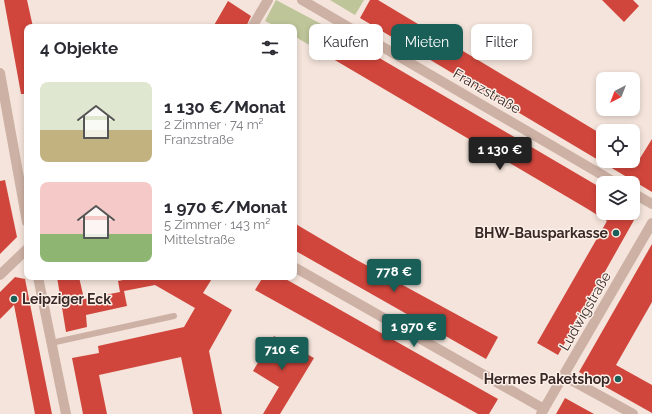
<!DOCTYPE html>
<html lang="de">
<meta charset="utf-8">
<style>
body{margin:0;font-family:Raleway,sans-serif;background:#f2f2f3;color:#2b2b33;height:100vh;display:flex;flex-direction:column;font-size:15px;white-space:nowrap}
*{box-sizing:border-box;margin:0}
p{font-size:13px;color:#7c7c81}
.icon{flex:none;width:22px;height:22px;fill:none;stroke:currentColor;stroke-width:2;stroke-linecap:round;stroke-linejoin:round}
.map{position:relative;flex:1;overflow:hidden}
.sheet{position:absolute;left:24px;top:24px;width:273px;height:256px;display:flex;flex-direction:column;background:#fff;border-radius:8px;box-shadow:0 2px 6px #0003}
.sheet>*{flex:none}
.top-card{position:absolute;left:309px;top:24px;width:283px;height:36px;display:flex;gap:8px}
.needle{width:26px;rotate:222deg}
.fabs{position:absolute;left:596px;top:72px;display:grid;gap:8px}
.fabs a{display:grid;place-items:center;width:44px;height:44px;border-radius:8px;background:#fff;box-shadow:0 2px 6px #0003;font-size:20px}
.price{position:absolute;translate:-50% -34px;padding:0 9px;border-radius:4px;background:#195e57;color:#fff;font-size:13px;line-height:26px;filter:drop-shadow(0 1px 2px #0008)}
.price::after{content:'';position:absolute;left:50%;top:24px;width:12px;height:9px;margin-left:-6px;background:inherit;clip-path:polygon(0 0,100% 0,50% 100%)}
.price.selected{background:#222;color:#fff}
ul{padding:0;list-style:none}
li{display:flex;align-items:center;gap:12px;height:100px;padding:0 16px}
li span{display:grid;place-items:center;flex:none;width:112px;height:80px;border-radius:8px;color:#555}
li>.icon{margin-inline-start:auto}
span .icon{width:48px;height:48px;fill:#fffc;stroke-width:1}
li b{font-size:17px}
h2{display:flex;justify-content:space-between;align-items:center;height:48px;padding:0 16px;font-size:17px}
.tag{padding:0 14px;border-radius:8px;background:#fff;box-shadow:0 2px 6px #0003;font-size:14px;line-height:36px}
.tag.selected{background:#195e57;color:#fff}
.map>svg:first-child{display:block}
.green{fill:#bec599}
.building{fill:#d1463c}
.lines{fill:none;stroke-linecap:round;stroke-linejoin:round}
.service{stroke:#cdb1a5;stroke-width:6}
.minor{stroke:#cdb1a5;stroke-width:10}
.poi-dot{fill:#195e57;stroke:#fbefe8;stroke-width:1.5}
.labels{text-anchor:middle;stroke-width:3;stroke-linejoin:round;paint-order:stroke}
.street-label{font-size:14px;fill:#392a27;stroke:#fbefe8}
.poi-label{font-size:14px;font-weight:bold;fill:#392a27;stroke:#fbefe8;text-anchor:end}
</style>
<div class="map">
<svg width="652" height="414" viewBox="0 0 652 414">
<rect width="100%" height="100%" fill="#f4e4db"/>
<g class="green">
<path d="M276 0 323 25 311 46 294 36V27H277L265 21Z"/>
<path d="M330 0H364L355 15Z"/>
</g>
<g class="building">
<path d="M4 0H27L33 27H27V94H21Z"/>
<path d="M370 0H378L603 135V161H633L637 163 652 139V192L360 18Z"/>
<path d="M602 0H633L639 6 624 22Z"/>
<path d="M228 1 251 16 246 27H213Z"/>
<path d="M323 25 603 189V213H638L558 355 537 343 607 221 586 208 311 46Z"/>
<path d="M5 180 17 237 0 254V181Z"/>
<path d="M294 223 355 259 498 337 486 359 294 250Z"/>
<path d="M652 244V302L616 365 652 385V413L579 372Z"/>
<path d="M15 277 25 279 52 414H35L14 305 0 319V292Z"/>
<path d="M57 277H79L84 299 120 292 118 281 139 277H213L203 293 232 310 209 351 222 414H193L181 357 99 375 107 414H83L72 358 99 353 98 346 184 327 195 308 155 285 124 291 127 306 86 315 87 327 66 332Z"/>
<path d="M263 277H282L498 399 489 414H478L255 290Z"/>
<path d="M274 336 314 358 280 414H263L279 387 253 371Z"/>
<path d="M565 398 594 414H556Z"/>
</g>
<g class="lines">
<path class="service" d="M51 343 174 316"/>
<g class="minor">
<path d="M302 0 616 183"/>
<path d="M252 27 268 0"/>
<path d="M0 73 27 222"/>
<path d="M633 193 652 204"/>
<path d="M294 267 544 409"/>
<path d="M0 275 27 249"/>
<path d="M38 277 66 414"/>
<path d="M564 376 633 414"/>
<path d="M541 414 652 223"/>
</g>
</g>
<g class="poi-dot">
<circle cx="616" cy="233" r="4"/>
<circle cx="14" cy="299" r="4"/>
<circle cx="618" cy="379" r="4"/>
</g>
<g class="labels">
<g class="street-label">
<text transform="translate(487 91) rotate(30)" y="5">Franzstraße</text>
<text transform="translate(585 311) rotate(-60)" y="5">Ludwigstraße</text>
</g>
<g class="poi-label">
<text x="608" y="238">BHW-Bausparkasse</text>
<text x="22" y="304" text-anchor="start">Leipziger Eck</text>
<text x="610" y="384">Hermes Paketshop</text>
</g>
</g>
</svg>
<div class="fabs">
<a><svg class="needle" viewBox="-14 -14 28 28"><path d="M0-13l5 13h-10z" fill="#e53935"/><path d="M0 13l5-13h-10z" fill="#7c7c81"/></svg></a>
<a><svg class="icon" aria-label="locate" viewBox="0 0 24 24"><circle cx="12" cy="12" r="6"/><path d="M12 2v4M12 18v4M2 12h4M18 12h4"/></svg></a>
<a><svg class="icon" aria-label="layers" viewBox="0 0 24 24"><path d="M12 4l9 5-9 5-9-5zM3 14l9 5 9-5"/></svg></a>
</div>
<b class="price selected" style="left:500px;top:171px">1 130 €</b>
<b class="price" style="left:394px;top:293px">778 €</b>
<b class="price" style="left:414px;top:348px">1 970 €</b>
<b class="price" style="left:282px;top:371px">710 €</b>
<div class="top-card">
<a class="tag">Kaufen</a>
<a class="tag selected">Mieten</a>
<a class="tag">Filter</a>
</div>
<section class="sheet">
<h2>4 Objekte<svg class="icon" aria-label="filters" viewBox="0 0 24 24"><path d="M4 7h16M4 17h16"/><circle cx="9" cy="7" r="2"/><circle cx="15" cy="17" r="2"/></svg></h2>
<ul>
<li><span style="background:linear-gradient(#dfe7d0 60%,#c2b280 0)"><svg class="icon" aria-label="home" viewBox="0 0 24 24"><path d="M3 11l9-7 9 7M6 9v11h12V9"/></svg></span><div><b>1 130 €/Monat</b><p>2 Zimmer · 74 m²</p><p>Franzstraße</p></div></li>
<li><span style="background:linear-gradient(#f6c9c9 65%,#8fb573 0)"><svg class="icon" aria-label="home" viewBox="0 0 24 24"><path d="M3 11l9-7 9 7M6 9v11h12V9"/></svg></span><div><b>1 970 €/Monat</b><p>5 Zimmer · 143 m²</p><p>Mittelstraße</p></div></li>
</ul>
</section>
</div>
